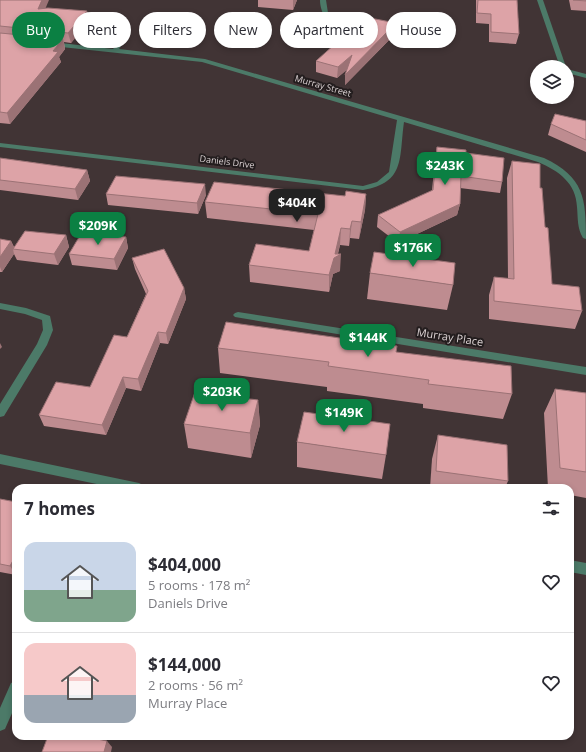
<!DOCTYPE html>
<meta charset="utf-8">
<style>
body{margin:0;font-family:"Open Sans",sans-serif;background:#f2f2f3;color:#2b2b33;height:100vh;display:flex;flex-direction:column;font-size:15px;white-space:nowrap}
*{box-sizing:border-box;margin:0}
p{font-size:13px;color:#7c7c81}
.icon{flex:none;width:22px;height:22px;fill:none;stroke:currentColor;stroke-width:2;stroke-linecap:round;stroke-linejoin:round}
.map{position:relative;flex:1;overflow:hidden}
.side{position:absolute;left:12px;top:484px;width:562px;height:256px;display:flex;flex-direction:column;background:#fff;border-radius:12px;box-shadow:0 2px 6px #0003}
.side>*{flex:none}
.banner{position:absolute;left:12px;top:12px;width:562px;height:36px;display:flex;gap:8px}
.fabs{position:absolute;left:530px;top:60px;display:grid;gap:8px}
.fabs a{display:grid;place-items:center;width:44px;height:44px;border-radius:50%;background:#fff;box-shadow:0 2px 6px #0003;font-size:20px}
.price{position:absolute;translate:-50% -34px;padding:0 9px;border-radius:8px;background:#0b8043;color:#fff;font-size:13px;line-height:26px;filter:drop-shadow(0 1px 2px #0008)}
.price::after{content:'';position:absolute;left:50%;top:24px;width:12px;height:9px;margin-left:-6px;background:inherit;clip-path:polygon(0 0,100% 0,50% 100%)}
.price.on{background:#222;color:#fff}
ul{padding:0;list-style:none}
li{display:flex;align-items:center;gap:12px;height:100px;padding:0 12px}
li+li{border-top:1px solid #e1e1e2}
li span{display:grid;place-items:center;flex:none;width:112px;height:80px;border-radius:12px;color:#555}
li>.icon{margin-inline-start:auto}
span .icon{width:48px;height:48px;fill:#fffc;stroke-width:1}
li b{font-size:17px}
h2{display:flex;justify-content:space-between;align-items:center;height:48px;padding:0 12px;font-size:17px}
.tag{padding:0 14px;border-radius:18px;background:#fff;box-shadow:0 2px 6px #0003;font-size:14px;line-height:36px}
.tag.on{background:#0b8043;color:#fff}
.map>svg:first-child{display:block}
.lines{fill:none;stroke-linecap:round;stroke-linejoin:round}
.minor{fill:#4c7a68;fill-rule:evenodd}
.wall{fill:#be8c90}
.shaded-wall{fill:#9b7275}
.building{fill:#dda3a7;stroke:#9b7275}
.labels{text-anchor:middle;stroke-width:4;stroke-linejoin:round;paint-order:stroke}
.far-street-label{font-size:9px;fill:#dcd3d4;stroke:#231d1e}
.street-label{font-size:11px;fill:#dcd3d4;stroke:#231d1e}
</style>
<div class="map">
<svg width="586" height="752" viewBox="0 0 586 752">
<rect width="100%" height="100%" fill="#413435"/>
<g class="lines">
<g class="minor">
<path d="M320 0H326L328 13 339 21V23C326 24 320 11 320 0Z"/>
<path d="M537 0H543L566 67H560Z"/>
<path d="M122 38 125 40 119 49 205 59 544 158C584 177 586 198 586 239L583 238C577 228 578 218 577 207 576 183 559 171 538 162L404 122C399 157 406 183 363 190L0 147V143L363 186 377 182 389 172 397 120 202 62 52 46 49 44 52 42 113 49Z"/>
<path d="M567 69 586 74V78L567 73Z"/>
<path d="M0 303 26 308 50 316 53 330 47 345 4 416 0 417V404L37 344 43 330 42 320 25 314 0 309Z"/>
<path d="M238 312 586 367V375L235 317 233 315 235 313Z"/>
<path d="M0 454 139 483 143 485 145 488H116L0 464Z"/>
<path d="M570 560 586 563V575L570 572Z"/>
<path d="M16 681V704L5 729 0 731V708L11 683Z"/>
</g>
</g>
<g class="wall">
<path d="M0 0 45 8 87 11 89 21 71 43 64 42 65 49 59 57 61 62 10 124 0 123Z"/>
<path d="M258 0H297L293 10 258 7Z"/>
<path d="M476 0H517L519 34 516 44 489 42V24L476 23Z"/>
<path d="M569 0H586V11L571 10Z"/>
<path d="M395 34 345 85 347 69 337 78 316 72V61Z"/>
<path d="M586 121V152L548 135 551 124Z"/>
<path d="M437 147 466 153 502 182 500 193 460 188V204L457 215 398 243 377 227 378 215 432 191 435 158Z"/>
<path d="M0 158 87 170 90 181 78 200 0 190Z"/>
<path d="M512 161 540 188 552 284 582 311 575 329 489 319V295L494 277 508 279 507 178Z"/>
<path d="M106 194 206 195 198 214 108 205Z"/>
<path d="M366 194 365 210 359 239 350 238 349 246 340 245 338 254 340 271 333 274 329 292 250 282 249 265 309 251 314 230 207 218 205 202 345 196Z"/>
<path d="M66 235 69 247 58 265 17 260 14 254 2 272H0V239L11 241 14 247Z"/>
<path d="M126 237 128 248 117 270 72 265 69 254Z"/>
<path d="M132 258 184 288 186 299 168 344 160 343 141 391 126 388 106 435 44 426 39 415 90 387 127 337 146 294 135 269Z"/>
<path d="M370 273 453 285 447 310 367 299Z"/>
<path d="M218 348 396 352 512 394 503 419 423 408V404L327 391V387L220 373Z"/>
<path d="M555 389 586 393V498L570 495V488H548L544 413Z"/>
<path d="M258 400 260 425 251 458 188 448 184 424Z"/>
<path d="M438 435 508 481 505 488H430L432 459Z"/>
<path d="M297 442 386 455 382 479 297 467Z"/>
<path d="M0 499 16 502V575L0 572Z"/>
</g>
<g class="shaded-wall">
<path d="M42 0H49L41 19 38 9Z"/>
<path d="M293 0H297L293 10Z"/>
<path d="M87 11 89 21 71 43 68 33Z"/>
<path d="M396 23 395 34 345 85V75Z"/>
<path d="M63 39 65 49 59 57 61 62 10 124 7 113 53 51Z"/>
<path d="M352 55V66L337 78 338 67Z"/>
<path d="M87 170 90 181 78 200 75 189Z"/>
<path d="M205 184 206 195 198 214 197 203Z"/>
<path d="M366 194 365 210 359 239 361 222Z"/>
<path d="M460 204 457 215 398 243 400 232Z"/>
<path d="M352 221 350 238 349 246 350 229Z"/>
<path d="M341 228 340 245 337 256 341 254 340 271 333 274 329 292V275Z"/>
<path d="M66 235 69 247 58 265 54 254Z"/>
<path d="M126 237 128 248 117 270 114 259Z"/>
<path d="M11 241 15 249H13L14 254 2 272 0 267V257Z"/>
<path d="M184 288 186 299 168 344 166 333Z"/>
<path d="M158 332 160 343 141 391 138 379Z"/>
<path d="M0 343 2 347 0 349Z"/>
<path d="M123 377 126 388 106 435 102 425Z"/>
<path d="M258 400 260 425 251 458 250 433Z"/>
<path d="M16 555V575L10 566Z"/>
<path d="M107 741 112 747 111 752H104Z"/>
</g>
<g class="building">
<path d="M0 0H42L38 9 48 8 87 11 68 33 0 26Z"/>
<path d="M478 0H517L519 34 491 32V14L477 13Z"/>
<path d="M573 0H586V1L574 0Z"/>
<path d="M365 17 396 23 345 75 352 55 338 67 316 61Z"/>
<path d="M0 33 63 39 53 51 58 52 7 113 0 112Z"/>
<path d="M555 114 586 121V140L551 124Z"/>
<path d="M437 147 466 150V153L504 158 502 182 461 176 460 204 400 232 378 215 433 190Z"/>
<path d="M0 158 87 170 75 189 0 180Z"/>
<path d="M512 161 540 164V188H542L545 227 548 228 552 284 579 287 582 311 494 301V277L514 279Z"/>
<path d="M116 176 205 184 197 203 106 194Z"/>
<path d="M214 182 345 196 346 191 366 194 361 222 352 221 350 229 341 228 335 254H341L334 258 329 275 249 265 256 244 309 251 318 214 205 202Z"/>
<path d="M25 231 66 235 54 254 13 249Z"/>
<path d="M82 232 126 237 114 259 69 254Z"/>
<path d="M0 239 11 241 0 257Z"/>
<path d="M164 249 184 288 166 333 158 332 138 379 123 377 102 425 39 415 56 382 90 387 114 335 127 337 148 291 132 258Z"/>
<path d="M374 252 455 263 453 285 370 273Z"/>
<path d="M226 322 397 346 396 352 511 366 512 394 428 384 429 380 328 366 329 362 218 348Z"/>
<path d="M555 389 586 393V472L560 468Z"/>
<path d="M195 392 258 400 250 433 184 424Z"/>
<path d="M304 412 390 424 386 455 297 442Z"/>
<path d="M438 435 507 445 508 481 436 471Z"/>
<path d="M0 499 16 502V555L10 566 0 564Z"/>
<path d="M48 736H83L107 741 104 752H42Z"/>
</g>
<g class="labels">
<g class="far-street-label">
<text transform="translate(323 86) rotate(16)" y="3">Murray Street</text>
<text transform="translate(227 162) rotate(7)" y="3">Daniels Drive</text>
</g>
<g class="street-label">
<text transform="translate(450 337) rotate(9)" y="4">Murray Place</text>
</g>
</g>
</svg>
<div class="fabs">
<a><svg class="icon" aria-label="layers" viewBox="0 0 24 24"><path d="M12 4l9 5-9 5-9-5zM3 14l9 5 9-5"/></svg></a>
</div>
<b class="price" style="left:445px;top:186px">$243K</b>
<b class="price on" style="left:297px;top:223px">$404K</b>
<b class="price" style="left:98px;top:246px">$209K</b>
<b class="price" style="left:413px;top:268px">$176K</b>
<b class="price" style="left:368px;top:358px">$144K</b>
<b class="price" style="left:222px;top:412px">$203K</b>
<b class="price" style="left:344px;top:433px">$149K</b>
<div class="banner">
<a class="tag on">Buy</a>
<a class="tag">Rent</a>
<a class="tag">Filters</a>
<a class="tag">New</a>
<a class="tag">Apartment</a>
<a class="tag">House</a>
</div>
<section class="side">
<h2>7 homes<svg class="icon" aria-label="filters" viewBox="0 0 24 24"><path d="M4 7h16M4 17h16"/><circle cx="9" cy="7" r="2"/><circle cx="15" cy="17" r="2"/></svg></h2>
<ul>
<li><span style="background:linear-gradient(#c9d6e8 60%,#7fa58c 0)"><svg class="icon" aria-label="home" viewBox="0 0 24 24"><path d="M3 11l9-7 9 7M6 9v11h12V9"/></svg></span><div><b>$404,000</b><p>5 rooms · 178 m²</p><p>Daniels Drive</p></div><svg class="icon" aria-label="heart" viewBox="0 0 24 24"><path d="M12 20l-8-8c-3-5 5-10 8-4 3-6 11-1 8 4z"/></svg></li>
<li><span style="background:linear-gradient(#f6c9c9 65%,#9aa5b1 0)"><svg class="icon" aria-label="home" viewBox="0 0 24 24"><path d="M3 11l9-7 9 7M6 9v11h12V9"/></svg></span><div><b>$144,000</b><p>2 rooms · 56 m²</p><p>Murray Place</p></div><svg class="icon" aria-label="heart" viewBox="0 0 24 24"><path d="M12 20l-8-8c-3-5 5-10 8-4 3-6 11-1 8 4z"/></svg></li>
</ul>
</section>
</div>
